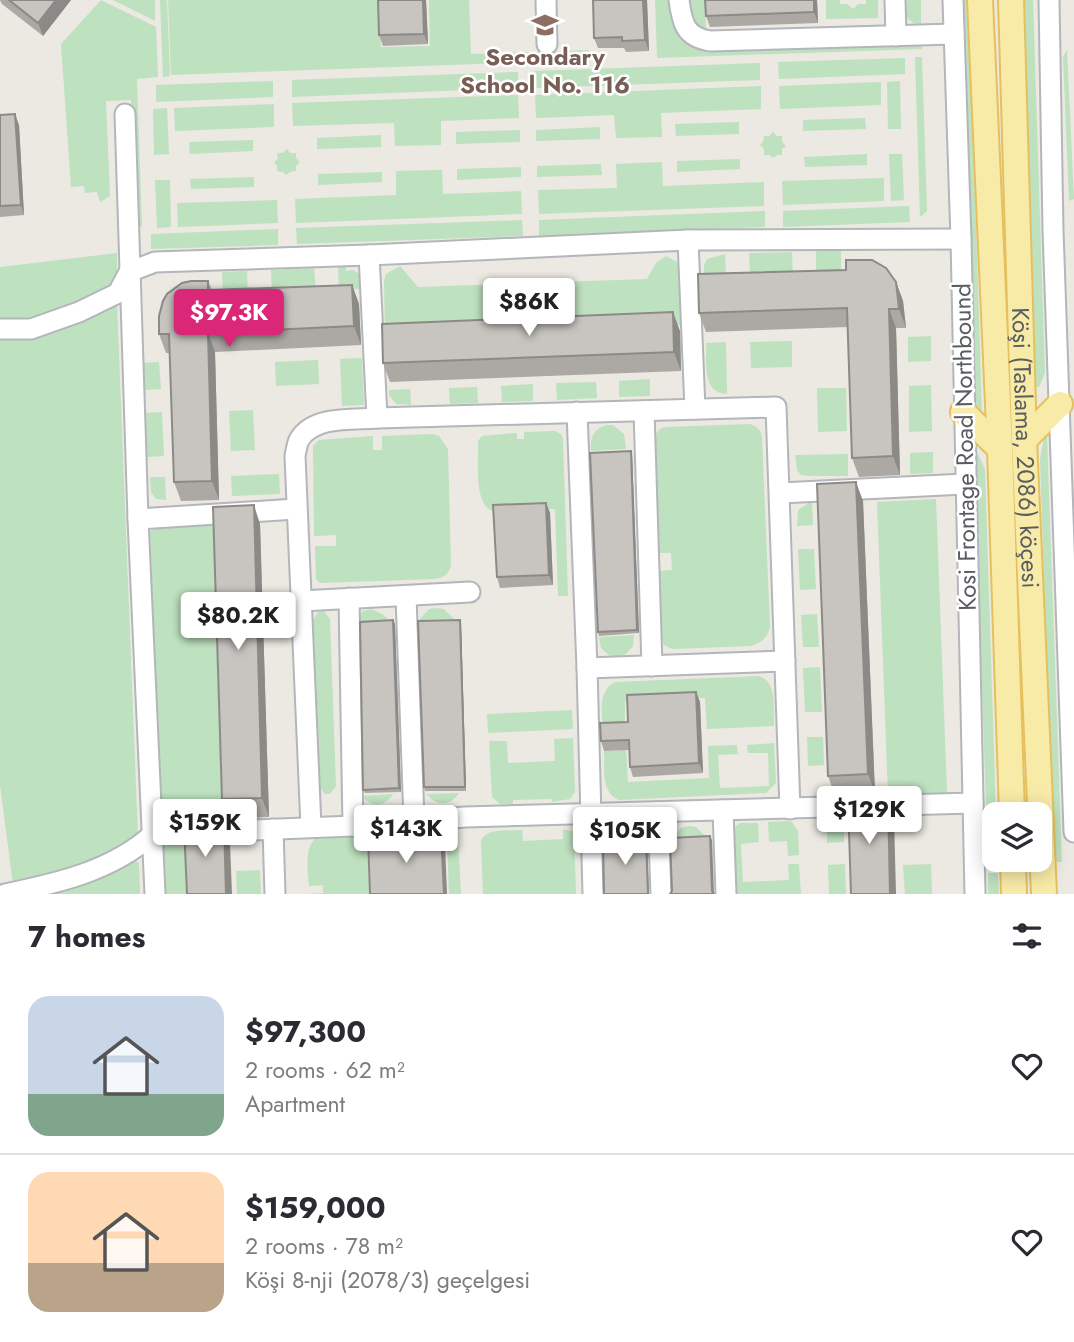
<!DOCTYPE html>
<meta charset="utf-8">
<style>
body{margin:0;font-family:Jost,sans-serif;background:#f7f7f7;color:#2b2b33;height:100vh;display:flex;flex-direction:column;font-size:26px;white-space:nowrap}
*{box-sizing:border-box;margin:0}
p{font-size:23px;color:#7c7c81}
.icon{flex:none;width:38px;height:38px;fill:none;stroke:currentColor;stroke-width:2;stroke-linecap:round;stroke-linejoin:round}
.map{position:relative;height:894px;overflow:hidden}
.side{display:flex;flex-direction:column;background:#fff;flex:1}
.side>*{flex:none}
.controls{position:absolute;left:982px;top:802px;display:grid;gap:14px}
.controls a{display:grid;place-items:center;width:70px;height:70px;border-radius:14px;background:#fff;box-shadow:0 4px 18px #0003;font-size:35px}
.price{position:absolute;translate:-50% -60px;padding:0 16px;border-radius:7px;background:#fff;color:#222;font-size:23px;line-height:46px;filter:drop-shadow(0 2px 4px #0008)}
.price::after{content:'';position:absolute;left:50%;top:42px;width:21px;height:16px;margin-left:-10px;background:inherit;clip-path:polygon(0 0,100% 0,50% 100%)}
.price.on{background:#db2777;color:#fff}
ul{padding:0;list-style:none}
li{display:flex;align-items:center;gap:21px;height:175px;padding:0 28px}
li+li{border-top:2px solid #e1e1e2}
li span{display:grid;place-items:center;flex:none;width:196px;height:140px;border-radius:21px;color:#555}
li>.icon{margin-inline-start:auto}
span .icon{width:84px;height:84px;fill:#fffc;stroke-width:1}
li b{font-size:30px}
h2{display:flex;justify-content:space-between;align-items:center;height:84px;padding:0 28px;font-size:30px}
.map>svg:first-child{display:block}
.green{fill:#bee1bf}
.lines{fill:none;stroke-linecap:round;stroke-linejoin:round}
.minor-casing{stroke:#b3b6ba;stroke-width:23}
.major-casing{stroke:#e6c05f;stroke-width:28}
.minor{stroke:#fff;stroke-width:19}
.major{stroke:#f8eba8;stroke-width:24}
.wall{fill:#aca9a5}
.shaded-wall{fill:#8c8a86}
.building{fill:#c8c5c0;stroke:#8c8a86;stroke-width:2}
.labels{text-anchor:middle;stroke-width:5;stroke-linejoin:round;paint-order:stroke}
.education-label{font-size:24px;font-weight:bold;fill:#785e54;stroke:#fff}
.street-label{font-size:24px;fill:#595c60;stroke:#fff}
</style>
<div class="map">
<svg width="1074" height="894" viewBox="0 0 1074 894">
<rect width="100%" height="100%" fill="#ebe9e1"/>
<g class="green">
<path d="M101 0 156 27 158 77 137 79 142 227H136L131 100 106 101 110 196 100 202 97 192 85 193 84 186 71 187 61 44Z"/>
<path d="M113 0H155V21Z"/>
<path d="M160 0H167L170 76 163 77Z"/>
<path d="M168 0H379L381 47 430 46 429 0H469L471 54 589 50V60L171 75Z"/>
<path d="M655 0H670C672 29 675 43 705 51L922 43V49L657 58Z"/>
<path d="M690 0H705L706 30 696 26 691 16Z"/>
<path d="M826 0H840V4H847L853 9 858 4H866V0H878V18L826 19Z"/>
<path d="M904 0H921V24C906 24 904 13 904 0Z"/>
<path d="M960 0H969L982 413H978L973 401Z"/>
<path d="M1024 0H1033L1045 373 1039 387H1036Z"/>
<path d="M1067 50 1074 199 1069 201 1063 57Z"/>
<path d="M915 57H922L927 211 920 217Z"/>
<path d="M905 58V74L779 79 778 62Z"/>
<path d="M760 63V80L535 88 534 71Z"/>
<path d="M518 72V88L292 97V80Z"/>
<path d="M273 81V97L156 102V85Z"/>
<path d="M900 81 901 129H888L887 82Z"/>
<path d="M881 82V105L780 109 779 86Z"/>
<path d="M761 86V109L661 113 662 137 616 138 614 115 536 118 535 95Z"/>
<path d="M518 95 519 118 441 121V145L395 146 394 123 293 126 292 103Z"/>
<path d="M274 104V127L175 131 174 108Z"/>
<path d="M167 108 169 154 154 155 153 109Z"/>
<path d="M865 118 866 129 803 131V120Z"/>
<path d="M739 122V134L676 136 675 124Z"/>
<path d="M600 127V139L536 141V130Z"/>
<path d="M520 130V142L456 144V132Z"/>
<path d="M773 132 777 136H782V142L786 146 782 149V155H777L773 158 769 155H764V149L760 145 763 142 764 136H769Z"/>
<path d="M381 135V147L317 149V138Z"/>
<path d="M253 140V151L190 154 189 142Z"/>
<path d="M287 149 290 153H296V158L300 162 296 166V171L290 172 286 175 283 172 277 171V166L274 162 278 159 277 153H283Z"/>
<path d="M867 154V165L805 167 804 157Z"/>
<path d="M889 154H902L904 200 891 201Z"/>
<path d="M740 159V169L677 172V161Z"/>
<path d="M662 162 663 186 764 182V206L539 214 538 190 617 188 616 164Z"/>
<path d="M601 164 602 175 537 177V166Z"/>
<path d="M521 167V177L457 180V169Z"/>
<path d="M442 170 443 194 521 191 522 214 296 223 295 199 396 195V171Z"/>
<path d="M382 172V182L318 185V174Z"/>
<path d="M254 177V187L191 189 190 179Z"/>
<path d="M884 178V201L783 205 782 181Z"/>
<path d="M155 180H170L171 227 157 228Z"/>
<path d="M277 200 278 223 178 227 177 203Z"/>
<path d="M909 206 910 222 783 227V211Z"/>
<path d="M765 211V227L539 236V220Z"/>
<path d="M522 220 523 236 297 244 296 228Z"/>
<path d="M278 229V245L151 249V234Z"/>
<path d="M816 251H841V273L816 274Z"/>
<path d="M792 252 793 275 750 276 749 253Z"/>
<path d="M117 253V288L34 322H0V267Z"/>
<path d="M725 254 726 277 704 278V265L707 259Z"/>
<path d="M666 256 677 262 679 267 681 325 385 335 384 281 386 274 400 266 418 287 647 279 656 263Z"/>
<path d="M338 267H346V271L353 270 359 274 360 289 339 290Z"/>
<path d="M314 268 316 291 272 294 271 270Z"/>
<path d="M247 271 248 294 223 296 222 272Z"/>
<path d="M117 303 138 837 91 862 13 885 0 785V339Z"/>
<path d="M931 336V361L908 362V337Z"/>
<path d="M792 341V367L751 368 750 342Z"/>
<path d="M726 342 727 394C701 393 707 361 706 343Z"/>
<path d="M362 358 364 405 342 406 340 359Z"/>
<path d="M318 360 319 384 276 386 275 362Z"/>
<path d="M159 362 161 389 144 390 142 363Z"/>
<path d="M650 379V396L619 397V381Z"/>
<path d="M596 382 597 398 557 400 556 383Z"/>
<path d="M533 384V401L502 402 501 386Z"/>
<path d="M931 385 932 431 909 432V386Z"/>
<path d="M477 387 478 403 450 404 449 388Z"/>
<path d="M817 388H846L847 431 818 432Z"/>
<path d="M410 389 411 405 396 404 389 395V390Z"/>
<path d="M253 410 255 450 231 451 229 411Z"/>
<path d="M162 412 164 456 147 457 145 413Z"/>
<path d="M749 424C758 426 761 430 762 438L770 627C767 639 761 643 750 646L672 649 664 645 661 639 659 571 672 570 671 553H658L653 437 660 429 666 427Z"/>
<path d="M607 425H613L624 434 626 449 591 451C590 438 593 429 607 425Z"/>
<path d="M555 431 561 434 563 439 568 596H558L555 509 492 511C473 503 479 459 478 441L482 436 517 433V439H524V432Z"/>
<path d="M433 434 439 436 448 449 451 565C449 574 445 577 435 579L320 583 316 579 315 546H336V535L314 536 313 446 319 440 373 436V450H382V436Z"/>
<path d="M1047 436 1062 862H1053L1040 459 1044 437Z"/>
<path d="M933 452V473L910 474V453Z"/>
<path d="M977 452 985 469 996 814H994V859H998V864L988 865 974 454Z"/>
<path d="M848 454V476H807L801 475 797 470 795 455Z"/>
<path d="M279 474 280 494 232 496 231 476Z"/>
<path d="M150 477H165L166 500 156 499 151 492Z"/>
<path d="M936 499 947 793 888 796 877 502Z"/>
<path d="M809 503H812L813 525 797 526 798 510Z"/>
<path d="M213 522 222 814 171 818 162 814 158 805 150 532 155 527Z"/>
<path d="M798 549H814L816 589 800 590Z"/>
<path d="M436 608 444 609 454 619 419 620 429 609Z"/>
<path d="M371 609 384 615 389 621 353 622 363 611Z"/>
<path d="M324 611 330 619 336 786 330 794H325L319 787 313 620 318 612Z"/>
<path d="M817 614 819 647H803L801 615Z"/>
<path d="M634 635 633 646 624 656 611 657 601 648 599 637Z"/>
<path d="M820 667 822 712H805L803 668Z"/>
<path d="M759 676C778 683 773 709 774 726L707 729 705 698 625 701V732L603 733C603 715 596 692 615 682Z"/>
<path d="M572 710 573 729 488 733 487 714Z"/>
<path d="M807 737H823L824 765 808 766Z"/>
<path d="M573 738 575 792 570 799 552 802V799L513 800V804H500L492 797 489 741H507L508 763 555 761 554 739Z"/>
<path d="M774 743 776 783 766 793 619 800C600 792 605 768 604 751L626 750 628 782 709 778 708 746 737 745 738 754 718 755 720 788 769 786 768 753H748L747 745Z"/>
<path d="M459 793C451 806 436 807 427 794Z"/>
<path d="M393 794C385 807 371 808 362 796Z"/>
<path d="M844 820V842L827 843V821Z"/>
<path d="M788 821 792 822 798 831 799 855 788 856 787 841 769 842 768 822Z"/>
<path d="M740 823H758L759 842 741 844 743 882 789 880 788 864H799L801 894H732L731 830Z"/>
<path d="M450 826 458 835 461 894H449L447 841 419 842 418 828Z"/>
<path d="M688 826 696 827 706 837 671 839 681 828Z"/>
<path d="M400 829 401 843 371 894H309L323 893V885L309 886C308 868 303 848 318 836Z"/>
<path d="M563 829 574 832 576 894H483L481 841C487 827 508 831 522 830L523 841 563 839Z"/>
<path d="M622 829 629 831 640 840 604 842 614 831Z"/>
<path d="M169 841H185L187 894H162L161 850 163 844Z"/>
<path d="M135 861 139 863 140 894H36L77 886Z"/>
<path d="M845 864 846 894H829L828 865Z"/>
<path d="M931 864 932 894H905L903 865Z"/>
<path d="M260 870 261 894H237L236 871Z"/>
<path d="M988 873H998L999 894H988Z"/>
</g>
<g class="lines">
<g class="minor-casing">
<g id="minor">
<path d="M546 0 547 44"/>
<path d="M679 0C682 23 685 37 710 41L954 34"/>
<path d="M895 0 896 36"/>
<path d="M953 0 961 239 975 894"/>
<path d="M1049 0 1053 230 1074 832"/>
<path d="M125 114 138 519 155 894"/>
<path d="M688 240 695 409"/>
<path d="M0 329H31L79 312 118 293 129 272 155 262 369 255 688 240 961 239"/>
<path d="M644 411 652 666"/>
<path d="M577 412 587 668"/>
<path d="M377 418 776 407 790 809"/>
<path d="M780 493 965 484"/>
<path d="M138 519 296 509"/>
<path d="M406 596 414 820"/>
<path d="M349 598 353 826"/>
<path d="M301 601 470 592"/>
<path d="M723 810 726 894"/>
<path d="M658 812 661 894"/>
<path d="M311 827 295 456C296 451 297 444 299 440 313 415 354 420 377 418L369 255"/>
<path d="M273 829 275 894"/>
<path d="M5 894C58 883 112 871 153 834L353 826 465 817 973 803"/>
<path d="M593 894 587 668 785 661"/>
</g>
</g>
<g class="major-casing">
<g id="major">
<path d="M980 0 1000 449 1012 814"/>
<path id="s1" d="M1011 0 1024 440 1044 894"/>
<path d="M963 412 1000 449"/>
<path d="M1024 440 1060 404"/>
<path d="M1013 859 1014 894"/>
</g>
</g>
<use href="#minor" class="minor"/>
<use href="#major" class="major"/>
</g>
<g class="wall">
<path d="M0 0H71L43 36 2 4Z"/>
<path d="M378 0H426L428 44 383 46 379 35Z"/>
<path d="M593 0H647L649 51 626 52 624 48H598L594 38Z"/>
<path d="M817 0 818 23 710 27 706 16Z"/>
<path d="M0 115 19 125 24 215 0 217Z"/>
<path d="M208 281 212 290 352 285 359 304 361 345 215 352 219 500 181 501 174 482 170 353H166L159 334Z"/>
<path d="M896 282 903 301 906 328H896L900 475 859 477 852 458 848 327 706 332 699 313Z"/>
<path d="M680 331 681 371 390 382 383 363Z"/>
<path d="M632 454 639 633 599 636 598 632Z"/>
<path d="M863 501 875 793 835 795 828 776Z"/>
<path d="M546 503 550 513 553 585 500 588 497 577Z"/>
<path d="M260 524 269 817 229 818 222 799Z"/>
<path d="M461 623 466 791H425L424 787Z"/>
<path d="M395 624 401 792 365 793 363 790Z"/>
<path d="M696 692 700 702 703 773 633 777 630 767 629 750 604 751 601 741Z"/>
</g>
<g class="shaded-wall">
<path d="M56 0H71L43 36 38 23Z"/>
<path d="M423 0H426L428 44 424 34Z"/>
<path d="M643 0H647L649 51 645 40Z"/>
<path d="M814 0H817L818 23 814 12Z"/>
<path d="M15 114 19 125 24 215 21 205Z"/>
<path d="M896 282 903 301 906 328 899 309Z"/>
<path d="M352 285 359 304 361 345 354 326Z"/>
<path d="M889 309 896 328 900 475 893 456Z"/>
<path d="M673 312 680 331 681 371 674 352Z"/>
<path d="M208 333 215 352 219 500 212 481Z"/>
<path d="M631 451 632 454 639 633 637 630Z"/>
<path d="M856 482 863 501 875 793 868 774Z"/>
<path d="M546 503 550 513 553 585 549 575Z"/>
<path d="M254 505 260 524 269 817 262 798Z"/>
<path d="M393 620 395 624 401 792 399 788Z"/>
<path d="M460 620 461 623 466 791 465 787Z"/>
<path d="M696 692 700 702 703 773 699 763Z"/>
<path d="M888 798 894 817 896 894H890Z"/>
<path d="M224 824 230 843 232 894H226Z"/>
<path d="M441 833 445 844 447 894H444Z"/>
<path d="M710 836 712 840 714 894 712 891Z"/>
<path d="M646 838 647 842 649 894 648 892Z"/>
</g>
<g class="building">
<path d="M9 0H56L38 23Z"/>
<path d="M378 0H423L424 34 379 35Z"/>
<path d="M593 0H643L645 40 622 41V37L594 38Z"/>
<path d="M705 0H814V12L706 16Z"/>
<path d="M15 114 21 205 0 206V115Z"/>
<path d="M846 260H872L886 268 896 282 899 309H889L893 456 852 458 847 308 699 313 698 274 846 270Z"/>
<path d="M191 281H208V290L352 285 354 326 208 333 212 481 174 482 169 334H159V316L163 301 167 294 182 283Z"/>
<path d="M673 312 674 352 383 363 382 324Z"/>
<path d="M631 451 637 630 598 632 590 453Z"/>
<path d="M856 482 868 774 828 776 817 484Z"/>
<path d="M546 503 549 575 497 577 493 505Z"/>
<path d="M254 505 262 798 222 799 213 507Z"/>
<path d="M393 620 399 788 363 790 360 622Z"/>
<path d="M460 620 465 787H424L418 621Z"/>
<path d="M696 692 699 763 630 767 629 740 601 741 600 723 628 722 627 695Z"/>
<path d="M888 798 890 894H851L848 800Z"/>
<path d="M224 824 226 894H187L184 826Z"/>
<path d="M441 833 444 894H370L368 837Z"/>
<path d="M710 836 712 891 714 894H670L672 891 670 838Z"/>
<path d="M646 838 648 894H604L603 840Z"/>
</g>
<defs>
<g id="school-bare" transform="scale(2.1)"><path d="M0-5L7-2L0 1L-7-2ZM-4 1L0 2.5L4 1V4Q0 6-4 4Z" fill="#8d6e63" stroke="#fff" stroke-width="2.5" paint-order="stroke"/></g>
</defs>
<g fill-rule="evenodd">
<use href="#school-bare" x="545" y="25"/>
</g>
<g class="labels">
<g class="education-label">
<text x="545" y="65">Secondary<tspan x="545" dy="28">School No. 116</tspan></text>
</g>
<g class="street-label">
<text transform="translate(965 447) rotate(-91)" y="8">Kosi Frontage Road Northbound</text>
<text dy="8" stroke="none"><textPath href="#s1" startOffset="448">Köşi (Taslama, 2086) köçesi</textPath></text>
</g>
</g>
</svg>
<div class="controls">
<a><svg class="icon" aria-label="layers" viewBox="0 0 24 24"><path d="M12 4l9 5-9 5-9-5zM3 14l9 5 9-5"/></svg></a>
</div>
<b class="price" style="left:529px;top:338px">$86K</b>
<b class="price on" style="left:229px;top:349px">$97.3K</b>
<b class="price" style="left:238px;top:652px">$80.2K</b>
<b class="price" style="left:869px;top:846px">$129K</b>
<b class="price" style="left:205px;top:859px">$159K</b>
<b class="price" style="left:406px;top:865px">$143K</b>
<b class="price" style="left:625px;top:867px">$105K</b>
</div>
<section class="side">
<h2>7 homes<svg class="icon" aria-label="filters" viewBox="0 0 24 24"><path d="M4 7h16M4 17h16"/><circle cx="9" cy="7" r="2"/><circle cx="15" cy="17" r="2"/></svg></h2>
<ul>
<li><span style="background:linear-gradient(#c9d6e8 70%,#7fa58c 0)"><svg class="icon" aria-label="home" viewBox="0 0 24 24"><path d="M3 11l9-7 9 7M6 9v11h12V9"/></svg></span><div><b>$97,300</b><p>2 rooms · 62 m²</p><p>Apartment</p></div><svg class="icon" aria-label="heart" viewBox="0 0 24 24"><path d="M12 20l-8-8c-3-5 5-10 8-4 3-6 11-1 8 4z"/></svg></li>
<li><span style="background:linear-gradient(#ffd9b3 65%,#b9a48a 0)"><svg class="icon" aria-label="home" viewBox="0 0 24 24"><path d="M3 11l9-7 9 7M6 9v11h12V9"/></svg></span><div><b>$159,000</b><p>2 rooms · 78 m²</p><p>Köşi 8-nji (2078/3) geçelgesi</p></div><svg class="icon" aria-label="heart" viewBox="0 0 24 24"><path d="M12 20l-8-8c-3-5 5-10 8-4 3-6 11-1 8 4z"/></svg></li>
</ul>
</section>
